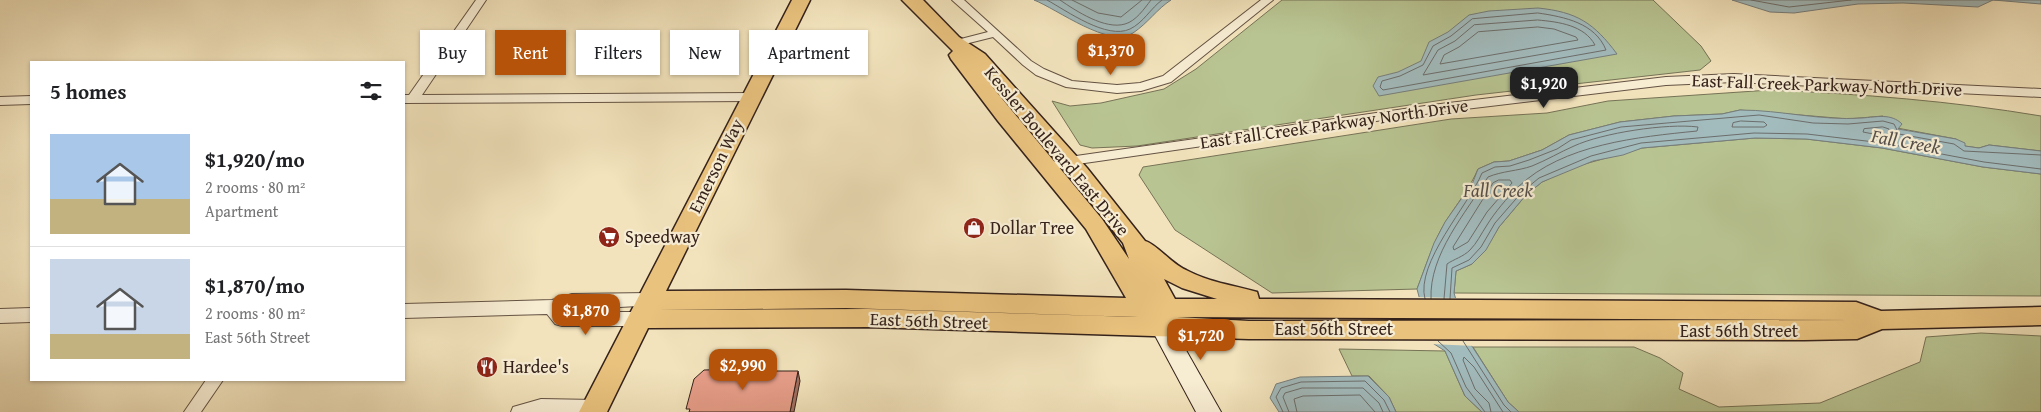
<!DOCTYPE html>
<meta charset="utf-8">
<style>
body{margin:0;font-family:"Gentium Book Plus",serif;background:#f2f2f2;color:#202124;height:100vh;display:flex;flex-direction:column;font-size:19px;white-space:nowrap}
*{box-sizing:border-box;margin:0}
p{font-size:16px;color:#757577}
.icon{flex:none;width:28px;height:28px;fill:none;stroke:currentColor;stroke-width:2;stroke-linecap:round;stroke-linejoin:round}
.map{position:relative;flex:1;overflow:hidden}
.sheet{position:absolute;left:30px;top:61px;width:375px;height:320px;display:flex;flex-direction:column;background:#fff;border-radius:0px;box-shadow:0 1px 4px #0004}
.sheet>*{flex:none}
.guide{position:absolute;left:420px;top:30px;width:475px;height:45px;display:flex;gap:10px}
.price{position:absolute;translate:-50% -42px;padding:0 11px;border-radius:10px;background:#b45309;color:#fff;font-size:16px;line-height:32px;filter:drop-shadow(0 1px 2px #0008)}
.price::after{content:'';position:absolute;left:50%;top:30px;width:15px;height:11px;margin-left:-8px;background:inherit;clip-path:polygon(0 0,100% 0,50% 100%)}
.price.current{background:#222;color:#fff}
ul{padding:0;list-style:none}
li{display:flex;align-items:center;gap:15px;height:125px;padding:0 20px}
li+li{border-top:1px solid #e0e0e0}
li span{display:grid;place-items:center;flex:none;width:140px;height:100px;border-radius:0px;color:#555}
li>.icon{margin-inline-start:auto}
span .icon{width:60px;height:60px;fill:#fffc;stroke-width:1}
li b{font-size:21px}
h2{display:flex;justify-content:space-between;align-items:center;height:60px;padding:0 20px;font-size:21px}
.tag{padding:0 18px;border-radius:0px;background:#fff;box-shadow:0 1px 4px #0004;font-size:18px;line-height:45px}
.tag.current{background:#b45309;color:#fff}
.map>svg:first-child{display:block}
.green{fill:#b8c492;stroke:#767356}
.water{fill:#a2bbbd;stroke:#767e7c}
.pier{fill:#f2e3bc}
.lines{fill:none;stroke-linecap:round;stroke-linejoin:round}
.shore{stroke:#6c6e6c;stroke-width:1}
.minor-casing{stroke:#645243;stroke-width:2}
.tertiary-casing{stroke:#645243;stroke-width:2}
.secondary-casing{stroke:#35221b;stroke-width:2}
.primary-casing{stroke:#35221b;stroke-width:3}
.minor{fill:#f7edd3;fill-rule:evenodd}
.tertiary{fill:#f7edd3;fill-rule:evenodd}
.secondary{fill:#f7edd3;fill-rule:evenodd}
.primary{fill:#e9c27e;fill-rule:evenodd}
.shaded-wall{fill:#a26f61;stroke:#35221b}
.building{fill:#e79e8a;stroke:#35221b}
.labels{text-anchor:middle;stroke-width:4.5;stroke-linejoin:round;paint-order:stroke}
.street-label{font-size:18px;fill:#35221b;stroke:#f7edd3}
.poi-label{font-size:18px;fill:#35221b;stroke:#f7edd3;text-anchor:start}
.water-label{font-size:19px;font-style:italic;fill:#56504c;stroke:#f7edd3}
</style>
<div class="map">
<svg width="2041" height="412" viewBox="0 0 2041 412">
<rect width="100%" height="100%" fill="#f2e3bc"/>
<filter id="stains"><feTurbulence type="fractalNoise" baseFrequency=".004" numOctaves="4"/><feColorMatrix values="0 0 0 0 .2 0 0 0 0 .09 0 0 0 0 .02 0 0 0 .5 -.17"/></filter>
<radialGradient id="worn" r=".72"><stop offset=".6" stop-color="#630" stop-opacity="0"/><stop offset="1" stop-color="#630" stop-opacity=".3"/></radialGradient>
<g class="green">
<path d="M1282 0H1653L1701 46 1711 61 1700 70 1476 95 1137 146 1092 148 1080 145 1052 101 1070 106 1101 103 1164 89 1196 69Z"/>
<path d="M1770 90C1861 94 1952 101 2041 116V151L1989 145 1979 148 1964 146 1956 139 1897 128 1883 116 1848 119 1740 110 1722 114 1674 116 1620 122 1569 135 1542 150 1509 161 1494 162 1478 169C1470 188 1457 204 1446 221 1433 242 1426 266 1417 289L1272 293 1175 230 1139 175 1143 167 1451 119 1547 113 1608 101Z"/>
<path d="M1755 138 1806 139 1882 148 1983 167 2041 174V296L1454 293 1456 271 1472 264 1485 250 1499 227 1526 195 1542 182 1574 167 1642 148Z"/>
<path d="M1981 333 2041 336V412H1519L1508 402 1473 347H1634L1660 358 1683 373 1679 389 1719 407 1820 403 1920 362 1926 337Z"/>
<path d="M1339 349 1445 351 1465 396 1482 412H1396L1389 397 1369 376H1352Z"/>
</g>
<g class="water">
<path d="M1034 0H1171C1157 9 1148 23 1133 33 1110 49 1057 9 1034 0Z"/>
<path d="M1732 0H2041V4L1993 0 1978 7 1903 3 1858 4 1794 13 1770 12Z"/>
<path d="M1538 8C1577 12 1594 23 1617 54L1379 96 1373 86 1378 77 1398 72 1421 61 1429 42 1448 32 1469 15 1489 11Z"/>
<path d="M1740 110C1781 110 1821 121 1862 118 1877 117 1891 113 1902 124L1898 129 1956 139 1965 143V146L1979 148 1989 145 2041 151V174L1983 167 1882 148 1806 139 1755 138 1642 148 1623 155 1593 161 1542 182 1526 195 1499 227 1486 250 1472 264 1456 271 1454 293 1468 340 1508 402 1519 412H1482L1465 396 1445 351 1431 342 1417 289 1434 243 1445 222 1473 182 1478 169 1494 162 1509 161 1542 150 1569 135 1620 122 1674 116 1722 114Z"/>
<path d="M1368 376 1389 397 1396 412H1279L1270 398 1276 384 1300 377Z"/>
</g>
<path class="pier" d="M1416 297 1458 298 1470 339 1475 346 1430 344Z"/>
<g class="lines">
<g class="shore">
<path d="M1047 0C1067 11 1107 40 1130 29 1143 23 1151 8 1162 0"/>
<path d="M1060 0C1076 11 1105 30 1125 24 1136 21 1144 9 1151 0"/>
<path d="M1072 0 1098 13 1121 17 1142 0"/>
<path d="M1751 0 1789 7 1851 0"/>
<path d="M1538 13C1565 17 1595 23 1606 50L1383 90 1380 87 1382 81 1400 76 1423 65 1433 46 1451 36 1472 19Z"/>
<path d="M1538 20C1559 22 1584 25 1595 45L1423 75 1438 50 1455 41 1474 25Z"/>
<path d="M1538 27 1554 29 1576 37 1578 40 1440 64 1444 55 1459 47 1478 32Z"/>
<path d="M1741 121 1764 122 1767 125 1764 127H1732L1733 123Z"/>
<path d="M1883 127 1889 129V137L1863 132 1864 129Z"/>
<path d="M1499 180H1510L1512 183 1487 212 1468 242 1454 250 1453 247 1493 183Z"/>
<path d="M1425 299C1415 263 1469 205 1482 173L1495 167 1510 166 1529 160 1557 149 1571 140 1621 127 1759 115 1813 123 1848 124 1883 121 1894 124 1899 134 1954 144 1964 151 2041 155"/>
<path d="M1431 299C1429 254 1466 213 1488 177 1502 171 1518 171 1532 166 1547 160 1560 152 1574 146 1602 133 1667 123 1698 127L1697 131C1638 137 1563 144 1518 187 1507 198 1495 212 1487 225 1481 234 1477 243 1470 250 1463 257 1454 259 1447 264L1444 299"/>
<path d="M1450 299 1452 268 1469 260 1481 247 1495 223 1522 192 1539 178 1591 156 1641 143 1754 133 1807 134 1883 143 1984 162 2041 169"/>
<path d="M1438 341 1451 353 1466 387 1485 412"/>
<path d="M1463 341 1504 405 1511 412"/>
<path d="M1283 412 1276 397 1281 388 1301 382 1365 381 1384 400 1390 412"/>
<path d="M1289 412 1283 397 1285 393 1302 388H1363L1379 403 1383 412"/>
<path d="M1297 412 1294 399 1303 396 1360 395 1375 412"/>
<path d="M1491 412 1489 403 1475 389 1463 360 1464 357 1474 367 1503 412"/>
</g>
<g class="minor-casing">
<g id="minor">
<path d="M476 0H486L422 95 751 93 757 97 751 101 404 103V95H409Z"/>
<path d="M952 0H964L1031 61 1044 69 1072 81 1117 85 1140 83 1163 76 1261 0H1273L1171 82 1141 91 1117 93 1066 87 1036 75 1023 65 993 37 957 46 953 45V41L988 32Z"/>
<path d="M1734 74 2041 89V97L1734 82 1666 85 1432 113 1071 165 1048 172 1041 168 1043 165 1069 157 1432 105 1666 77Z"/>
<path d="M31 96V104L0 105V97Z"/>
<path d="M206 380H223L201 412H184Z"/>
<path d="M541 399 595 400 601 402 603 407 600 412H511L513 407Z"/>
</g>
</g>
<g class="tertiary-casing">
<g id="tertiary">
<path d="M649 293 656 295 659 300 656 305 566 310 567 312H639L646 314 649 319 646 324 639 326H562L555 324 547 314 404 318V304L552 300 572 294Z"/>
<path d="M31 308V322L0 323V309Z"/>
</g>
</g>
<g class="secondary-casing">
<path id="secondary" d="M1162 320 1170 322 1221 412H1196L1151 328 1154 322Z"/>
</g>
<g class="primary-casing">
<path id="primary" d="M792 0H810L666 291 846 290 1126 298 1086 229 998 121 951 59 949 55 953 51 902 0H923L959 37 985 54 1087 168 1145 241C1156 244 1172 264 1186 270 1208 282 1233 285 1257 292L1259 299 1856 302 1881 311 2041 307V325L1882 329 1857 339 1804 340 1249 339 868 327 648 328 607 412H579ZM989 83 1071 178 1123 243 1129 259 1102 219ZM1164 279 1182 288 1217 299H1175ZM846 308 1138 317 868 309 657 310ZM1177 317 1854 320H1855L1249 321Z"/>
</g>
<use href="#minor" class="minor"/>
<use href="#tertiary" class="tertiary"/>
<use href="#secondary" class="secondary"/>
<use href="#primary" class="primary"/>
</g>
<path class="shaded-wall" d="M798 371 800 381 794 412H790Z"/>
<path class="building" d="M746 369V371H798L790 412H689L690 409H686L694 379 704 370Z"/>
<defs>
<g id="shop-disc" transform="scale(1.125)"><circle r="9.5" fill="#8f2418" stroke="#f7edd3"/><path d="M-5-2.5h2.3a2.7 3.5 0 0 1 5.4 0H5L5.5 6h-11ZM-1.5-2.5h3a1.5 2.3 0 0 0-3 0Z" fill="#fff"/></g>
<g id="supermarket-disc" transform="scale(1.125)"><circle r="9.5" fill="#8f2418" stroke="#f7edd3"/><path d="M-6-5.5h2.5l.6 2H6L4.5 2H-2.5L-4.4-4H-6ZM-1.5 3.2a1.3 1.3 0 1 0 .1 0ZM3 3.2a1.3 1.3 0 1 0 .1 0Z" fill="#fff"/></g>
<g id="restaurant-disc" transform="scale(1.125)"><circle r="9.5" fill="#8f2418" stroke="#f7edd3"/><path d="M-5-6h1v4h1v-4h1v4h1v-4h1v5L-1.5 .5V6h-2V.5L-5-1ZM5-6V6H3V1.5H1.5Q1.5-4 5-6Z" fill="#fff"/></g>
</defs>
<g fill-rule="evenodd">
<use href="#shop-disc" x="974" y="228"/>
<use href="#supermarket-disc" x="609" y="237"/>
<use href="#restaurant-disc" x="487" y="367"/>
</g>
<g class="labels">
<g class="street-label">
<text transform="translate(1827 85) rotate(2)" y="6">East Fall Creek Parkway North Drive</text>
<text transform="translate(1334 124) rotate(-8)" y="6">East Fall Creek Parkway North Drive</text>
<text transform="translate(1057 151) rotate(50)" y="6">Kessler Boulevard East Drive</text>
<text transform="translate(716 166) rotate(-64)" y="6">Emerson Way</text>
<text transform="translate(929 321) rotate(2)" y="6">East 56th Street</text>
<text x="1334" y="335">East 56th Street</text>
<text x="1739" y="337">East 56th Street</text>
</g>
<g class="poi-label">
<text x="990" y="234">Dollar Tree</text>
<text x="625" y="243">Speedway</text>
<text x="503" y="373">Hardee's</text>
</g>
<g class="water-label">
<text transform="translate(1906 141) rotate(10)" y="7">Fall Creek</text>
<text x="1498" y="197">Fall Creek</text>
</g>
</g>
<rect width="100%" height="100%" filter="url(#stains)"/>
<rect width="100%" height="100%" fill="url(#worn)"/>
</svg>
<b class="price" style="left:1111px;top:76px">$1,370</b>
<b class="price current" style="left:1544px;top:109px">$1,920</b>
<b class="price" style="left:586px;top:336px">$1,870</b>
<b class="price" style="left:1201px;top:361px">$1,720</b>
<b class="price" style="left:743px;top:391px">$2,990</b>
<div class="guide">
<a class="tag">Buy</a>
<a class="tag current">Rent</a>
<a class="tag">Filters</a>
<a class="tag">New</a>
<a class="tag">Apartment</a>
</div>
<section class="sheet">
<h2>5 homes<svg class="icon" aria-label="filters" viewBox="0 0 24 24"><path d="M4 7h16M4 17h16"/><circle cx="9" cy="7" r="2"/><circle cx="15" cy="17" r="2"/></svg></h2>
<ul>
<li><span style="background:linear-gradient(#a9c7e8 65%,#c2b280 0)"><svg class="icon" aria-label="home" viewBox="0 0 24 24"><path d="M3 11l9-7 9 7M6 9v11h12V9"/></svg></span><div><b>$1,920/mo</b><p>2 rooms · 80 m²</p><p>Apartment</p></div></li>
<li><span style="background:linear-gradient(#c9d6e8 75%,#c2b280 0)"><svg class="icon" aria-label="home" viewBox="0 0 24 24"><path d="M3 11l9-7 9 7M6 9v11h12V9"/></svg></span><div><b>$1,870/mo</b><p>2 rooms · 80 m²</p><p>East 56th Street</p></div></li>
</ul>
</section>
</div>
